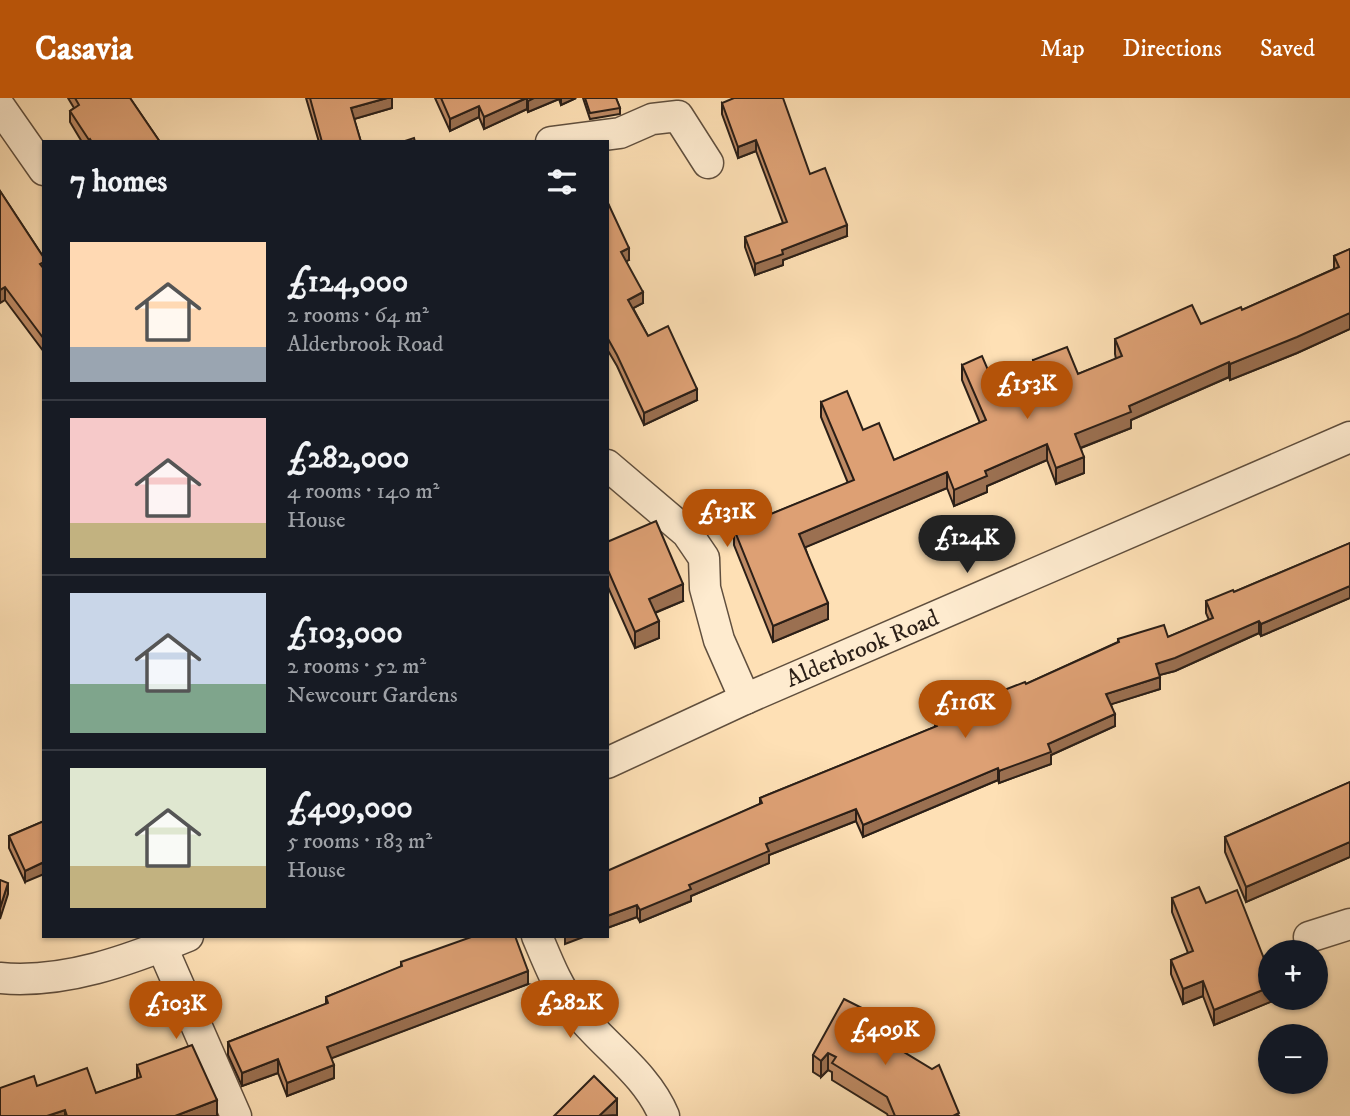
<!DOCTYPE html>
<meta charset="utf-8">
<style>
body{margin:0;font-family:"IM FELL DW Pica",serif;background:#242831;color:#f1f3f6;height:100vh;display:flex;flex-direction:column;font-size:26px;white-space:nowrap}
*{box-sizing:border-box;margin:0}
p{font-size:23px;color:#9ea1a6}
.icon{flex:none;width:38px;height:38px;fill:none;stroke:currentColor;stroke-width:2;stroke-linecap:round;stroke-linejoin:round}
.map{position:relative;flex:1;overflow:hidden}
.sheet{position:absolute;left:42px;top:42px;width:567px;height:798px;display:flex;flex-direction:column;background:#171b24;border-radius:0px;box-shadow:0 2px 5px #0004}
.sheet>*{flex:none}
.controls{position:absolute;left:1258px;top:842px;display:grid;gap:14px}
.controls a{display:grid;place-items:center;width:70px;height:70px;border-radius:50%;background:#171b24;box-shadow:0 2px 5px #0004;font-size:35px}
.price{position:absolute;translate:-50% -60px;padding:0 16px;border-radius:24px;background:#b45309;color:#fff;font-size:23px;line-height:46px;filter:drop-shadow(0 2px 4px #0008)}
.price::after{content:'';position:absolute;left:50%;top:42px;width:21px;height:16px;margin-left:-10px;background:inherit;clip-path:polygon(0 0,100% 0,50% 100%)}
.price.selected{background:#222;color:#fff}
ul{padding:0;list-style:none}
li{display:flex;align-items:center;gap:21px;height:175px;padding:0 28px}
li+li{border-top:2px solid #363941}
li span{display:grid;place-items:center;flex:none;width:196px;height:140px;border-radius:0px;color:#555}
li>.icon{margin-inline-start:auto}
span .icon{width:84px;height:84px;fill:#fffc;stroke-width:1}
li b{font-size:30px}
h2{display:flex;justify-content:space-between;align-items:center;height:84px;padding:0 28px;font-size:30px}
header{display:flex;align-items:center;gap:42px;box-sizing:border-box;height:98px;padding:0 35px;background:#b45309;color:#fff}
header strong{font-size:33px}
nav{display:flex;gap:38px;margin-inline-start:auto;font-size:24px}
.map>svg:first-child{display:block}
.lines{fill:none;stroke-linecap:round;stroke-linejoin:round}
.street-casing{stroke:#604f3e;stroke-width:33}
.street{stroke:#feebcf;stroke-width:30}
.wall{fill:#be8a64;stroke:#2b1f17;stroke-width:2}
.shaded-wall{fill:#9b7051;stroke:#2b1f17;stroke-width:2}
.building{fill:#dda074;stroke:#2b1f17;stroke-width:2}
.labels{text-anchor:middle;stroke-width:5;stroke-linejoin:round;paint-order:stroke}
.street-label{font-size:24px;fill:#2b1f17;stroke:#feebcf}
</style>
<header>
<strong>Casavia</strong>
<nav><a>Map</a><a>Directions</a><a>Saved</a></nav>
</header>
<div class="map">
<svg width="1350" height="1018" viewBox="0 0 1350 1018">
<rect width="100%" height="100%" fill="#fee0b5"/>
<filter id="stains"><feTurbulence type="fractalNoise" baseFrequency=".00286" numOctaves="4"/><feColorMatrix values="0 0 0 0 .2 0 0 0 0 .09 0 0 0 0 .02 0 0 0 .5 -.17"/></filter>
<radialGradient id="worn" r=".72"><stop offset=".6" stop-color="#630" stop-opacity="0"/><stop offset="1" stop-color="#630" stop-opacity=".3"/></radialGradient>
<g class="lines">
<g class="street-casing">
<g id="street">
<path d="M0 9 44 72"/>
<path d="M551 44 620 35 652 21 678 18 708 65"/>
<path d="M607 367 687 435 704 460 705 490 719 542 745 601"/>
<path d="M607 665 745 601 1350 339"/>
<path d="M537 838C548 864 557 888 574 910 602 947 646 974 664 1018"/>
<path d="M1309 839 1350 826"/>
<path d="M162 849 236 1018"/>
<path d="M0 880C65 886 129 862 188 838"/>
</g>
</g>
<use href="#street" class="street"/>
</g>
<g class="wall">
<path d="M68 0H130L160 44H82L70 24V13L74 10Z"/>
<path d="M306 0H392V10L354 21 361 44H319Z"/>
<path d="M435 0H576L561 7 559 1 528 14 527 11 484 31 479 19 450 33Z"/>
<path d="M583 0H616L620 10V16L590 21Z"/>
<path d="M722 5 810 76 847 138 783 162V167L755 177 745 149V139L783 125 756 53 738 60 722 16Z"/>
<path d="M0 93 44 160V254L5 202Z"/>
<path d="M607 103 629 162 626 163 643 205 633 210 648 238 697 302 644 327 617 268 607 251Z"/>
<path d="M1350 151V231L1297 255 1230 282 1229 279 1131 322V330L1081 350 1084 375 1056 386 1047 362 987 388V394L954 408 947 390 805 449 828 521 773 544 734 447V431L848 385 821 319V304L863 332 894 362 980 325 962 282V267L997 293 1033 278V262L1078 276 1116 261 1115 256V241L1201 226 1242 212 1334 171V158Z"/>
<path d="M607 444 683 503 655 515 659 540 635 550 607 487Z"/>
<path d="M1350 445V500L1261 538 1259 535 1175 573 1159 577 1160 591 1111 606 1115 628 1051 657V666L999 685 998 682 863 739 856 723 769 757V765L691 798V803L640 824 637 819 607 830 687 739 760 706V700L935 629V622L999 597V594L1026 586 1118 544V541L1168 539 1209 522 1206 515V503L1234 494Z"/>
<path d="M1350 684V759L1246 804 1225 754V739Z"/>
<path d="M44 723 25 784 9 750V738Z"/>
<path d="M1172 800 1206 805 1275 900V902L1214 927 1203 898 1183 906 1171 876V862L1188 855 1172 814Z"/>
<path d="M401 864 528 886 331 960 334 980 287 998 278 975 242 988 228 957V944L326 906V899L401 869Z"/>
<path d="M866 924 877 938 959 1018H888L887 1016 832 982V974L828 972 821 979 813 974V957Z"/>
<path d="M137 967 217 1018H0L37 988 96 995 137 981Z"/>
</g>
<g class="shaded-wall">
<path d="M387 0H392V10L351 22V10Z"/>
<path d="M527 0V11L484 31V19Z"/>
<path d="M534 0H559V1L528 14V3Z"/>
<path d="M561 0H576L561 7Z"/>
<path d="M479 8V19L450 33V21Z"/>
<path d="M756 42V53L738 60V49Z"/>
<path d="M847 127V138L783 162V167L755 177V166L782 152Z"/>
<path d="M629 150V162L621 166V154Z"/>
<path d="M5 189V202L0 205V192Z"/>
<path d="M643 194V205L628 213V202Z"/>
<path d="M1350 215V231L1297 255 1230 282V266Z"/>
<path d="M1229 264V279L1131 322V330L1075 352V336L1129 308Z"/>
<path d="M697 291V302L644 327V315Z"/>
<path d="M1047 346V362L987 388V394L954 408V392L985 373Z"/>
<path d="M1084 359V375L1056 386V370Z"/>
<path d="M947 374V390L799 452V436Z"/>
<path d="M683 486V503L649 517V501Z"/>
<path d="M1350 488V500L1261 538V526Z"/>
<path d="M828 505V521L773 544V528Z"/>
<path d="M659 523V540L635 550V534Z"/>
<path d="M1259 523V535L1175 573 1156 578V566Z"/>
<path d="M1160 579V591L1106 608V596Z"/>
<path d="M1115 616V628L1051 657V666L999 685V673L1048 646Z"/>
<path d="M998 670V682L863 739V727Z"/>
<path d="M856 711V723L769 757V765L691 798V803L640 824V812L766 746Z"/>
<path d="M1350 744V759L1246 804V789Z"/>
<path d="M44 764V776L25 784V773Z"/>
<path d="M8 785V796L0 821V810Z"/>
<path d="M637 807V819L607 830V818Z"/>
<path d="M565 838H586L565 846Z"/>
<path d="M528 873V886L327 962V949Z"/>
<path d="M1203 883V898L1183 906V891Z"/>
<path d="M1270 889V900H1275V902L1214 927V912Z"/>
<path d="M866 912V929L859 920Z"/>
<path d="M877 929V946L871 934Z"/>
<path d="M828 955V972L821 979V963Z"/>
<path d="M278 961V975L242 988V975Z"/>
<path d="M334 967V980L287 998V985Z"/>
<path d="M617 1001V1017L599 1018Z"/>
<path d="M217 1002V1018H175Z"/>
<path d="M65 1012V1018H47Z"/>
</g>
<g class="building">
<path d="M75 0H130L160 44H92L90 41 89 42 70 13 79 7Z"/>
<path d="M310 0H387L351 10 361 44H322Z"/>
<path d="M441 0H526L484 19 479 8 450 21Z"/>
<path d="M585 0H616L620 10 590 15Z"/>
<path d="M734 0H783L810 76 825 70 847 127 782 152 783 156 755 166 745 139 787 124 756 42 738 49 722 5Z"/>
<path d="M414 40 415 44H402Z"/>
<path d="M0 93 44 160V164L40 166 44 171V241L5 189 0 192Z"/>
<path d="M607 103 629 150 621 154 643 194 628 202 648 238 668 228 697 291 644 315 617 257 607 239Z"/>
<path d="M1350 151V215L1297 239 1230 266 1229 264 1129 308 1131 314 1075 336 1084 359 1056 370 1047 346 985 373 987 378 954 392 947 374 799 436 828 505 773 528 734 431 854 382 821 304 847 293 863 332 879 325 894 362 986 322 962 267 982 258 997 293 1038 275 1033 262 1067 249 1078 276 1122 258 1115 241 1192 207 1201 226 1241 209 1242 212 1339 169 1334 158Z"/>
<path d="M656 423 683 486 649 501 659 523 635 534 607 470V444Z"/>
<path d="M1350 445V488L1261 526 1259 523 1175 560 1156 566 1160 579 1106 596 1115 616 1048 646 1051 654 999 673 998 670 863 727 856 711 766 746 769 753 689 787 691 791 640 812 637 807 607 818V773L762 705 760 700 937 628 935 622 1000 596 999 594 1025 584 1026 586 1119 544 1118 541 1164 527 1168 539 1213 520 1206 503 1233 492 1234 494Z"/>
<path d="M1350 684V744L1246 789 1225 739Z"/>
<path d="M44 723V764L25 773 9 738Z"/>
<path d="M0 782 8 785 0 810Z"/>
<path d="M1199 789 1206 805 1237 792 1270 876V889L1214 912 1203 883 1183 891 1171 862 1193 853 1172 800Z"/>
<path d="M474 838H515L528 873 327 949 334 967 287 985 278 961 242 975 228 944 328 905 326 899 402 868 401 864Z"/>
<path d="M844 901 866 912 859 920 877 929 871 934 932 971 939 967 959 1015 953 1018H895L887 999 832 965 836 959 828 955 821 963 813 957Z"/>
<path d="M192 947 217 1002 175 1018H67L65 1012 47 1018H0V990L34 978 37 988 87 970 96 995 141 979 137 967Z"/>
<path d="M594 978 617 1001 599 1018H554Z"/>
</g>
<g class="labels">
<g class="street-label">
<text transform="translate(862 550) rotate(-23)" y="8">Alderbrook Road</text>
</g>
</g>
<rect width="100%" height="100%" filter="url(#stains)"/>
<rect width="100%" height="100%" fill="url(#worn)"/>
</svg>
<div class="controls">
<a>+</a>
<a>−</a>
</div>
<b class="price" style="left:1027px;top:323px">£153K</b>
<b class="price" style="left:727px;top:451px">£131K</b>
<b class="price selected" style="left:967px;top:477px">£124K</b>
<b class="price" style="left:965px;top:642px">£116K</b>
<b class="price" style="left:570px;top:942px">£282K</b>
<b class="price" style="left:176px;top:943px">£103K</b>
<b class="price" style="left:885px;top:969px">£409K</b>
<section class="sheet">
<h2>7 homes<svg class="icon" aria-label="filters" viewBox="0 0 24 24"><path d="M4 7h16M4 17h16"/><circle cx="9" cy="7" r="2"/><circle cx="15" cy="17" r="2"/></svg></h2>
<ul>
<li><span style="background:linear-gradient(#ffd9b3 75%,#9aa5b1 0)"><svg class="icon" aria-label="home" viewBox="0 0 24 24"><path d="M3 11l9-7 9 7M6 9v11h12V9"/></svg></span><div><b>£124,000</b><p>2 rooms · 64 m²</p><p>Alderbrook Road</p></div></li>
<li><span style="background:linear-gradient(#f6c9c9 75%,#c2b280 0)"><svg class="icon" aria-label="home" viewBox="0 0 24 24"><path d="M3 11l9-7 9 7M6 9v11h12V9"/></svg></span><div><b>£282,000</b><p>4 rooms · 140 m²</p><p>House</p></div></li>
<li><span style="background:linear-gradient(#c9d6e8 65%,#7fa58c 0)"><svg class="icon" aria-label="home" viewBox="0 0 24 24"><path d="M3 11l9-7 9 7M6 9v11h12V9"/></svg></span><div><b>£103,000</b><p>2 rooms · 52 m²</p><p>Newcourt Gardens</p></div></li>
<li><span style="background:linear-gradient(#dfe7d0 70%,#c2b280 0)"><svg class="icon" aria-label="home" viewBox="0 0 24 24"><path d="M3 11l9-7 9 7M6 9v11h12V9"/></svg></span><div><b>£409,000</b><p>5 rooms · 183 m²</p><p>House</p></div></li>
</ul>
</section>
</div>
